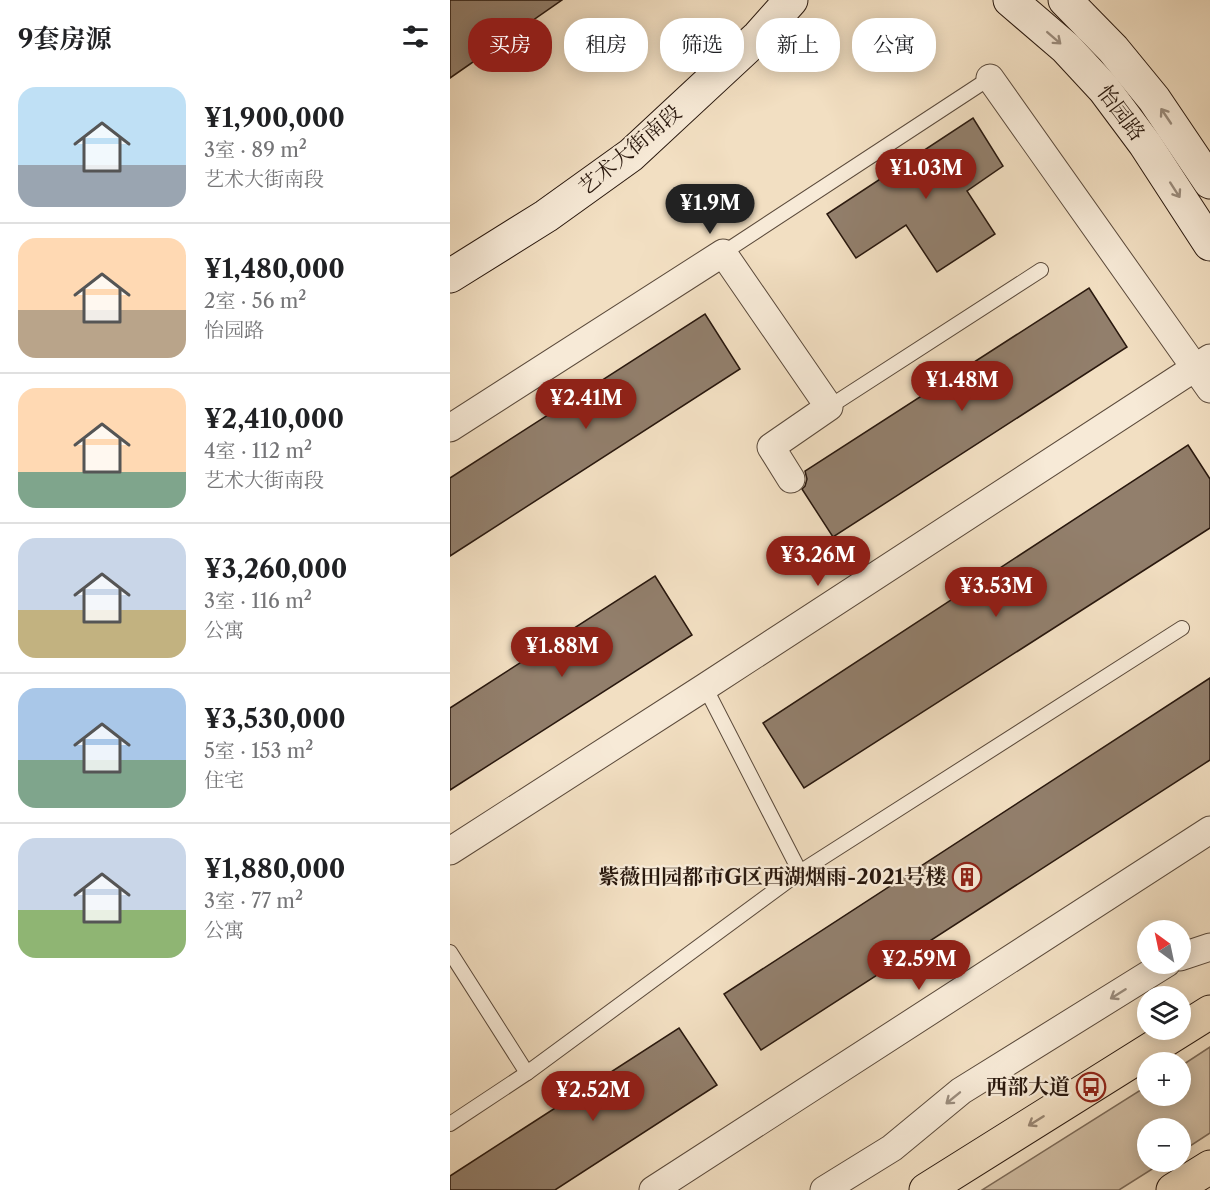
<!DOCTYPE html>
<html lang="zh">
<meta charset="utf-8">
<style>
body{margin:0;font-family:"Libre Caslon Text","Noto Serif SC",serif;background:#f6f6f6;color:#202124;height:100vh;display:flex;flex-direction:column;font-size:22px;white-space:nowrap}
*{box-sizing:border-box;margin:0}
p{font-size:20px;color:#757577}
.icon{flex:none;width:33px;height:33px;fill:none;stroke:currentColor;stroke-width:2;stroke-linecap:round;stroke-linejoin:round}
.map{position:relative;flex:1;overflow:hidden}
.side{display:flex;flex-direction:column;background:#fff;width:450px}
.side>*{flex:none}
.hud{position:absolute;left:18px;top:18px;width:570px;height:54px;display:flex;gap:12px}
.needle{width:39px;rotate:327deg}
.controls{position:absolute;left:687px;top:920px;display:grid;gap:12px}
.controls a{display:grid;place-items:center;width:54px;height:54px;border-radius:50%;background:#fff;box-shadow:0 3px 15px #0003;font-size:30px}
.price{position:absolute;translate:-50% -51px;padding:0 14px;border-radius:21px;background:#8f2418;color:#fff;font-size:20px;line-height:39px;filter:drop-shadow(0 2px 3px #0008)}
.price::after{content:'';position:absolute;left:50%;top:36px;width:18px;height:14px;margin-left:-9px;background:inherit;clip-path:polygon(0 0,100% 0,50% 100%)}
.price.active{background:#222;color:#fff}
ul{padding:0;list-style:none}
li{display:flex;align-items:center;gap:18px;height:150px;padding:0 18px}
li+li{border-top:2px solid #e0e0e0}
li span{display:grid;place-items:center;flex:none;width:168px;height:120px;border-radius:18px;color:#555}
li>.icon{margin-inline-start:auto}
span .icon{width:72px;height:72px;fill:#fffc;stroke-width:1}
li b{font-size:26px}
h2{display:flex;justify-content:space-between;align-items:center;height:72px;padding:0 18px;font-size:26px}
.pill{padding:0 21px;border-radius:24px;background:#fff;box-shadow:0 3px 15px #0003;font-size:21px;line-height:54px}
.pill.active{background:#8f2418;color:#fff}
main{display:flex;flex:1;min-height:0}
.map>svg:first-child{display:block}
.green{fill:#d0bda3;stroke:#7c6a58;stroke-width:1.5}
.building{fill:#927f6c;stroke:#29180e;stroke-width:1.5}
.lines{fill:none;stroke-linecap:round;stroke-linejoin:round}
.lane-casing{stroke:#5b4a3b;stroke-width:16}
.street-casing{stroke:#5b4a3b;stroke-width:29}
.secondary-casing{stroke:#29180e;stroke-width:35}
.primary-casing{stroke:#29180e;stroke-width:35}
.lane{stroke:#f7ead7;stroke-width:14}
.street{stroke:#f7ead7;stroke-width:27}
.secondary{stroke:#f7ead7;stroke-width:33}
.primary{stroke:#f2dfc2;stroke-width:33}
.oneway{stroke:#9a8c7d}
.oneway2{stroke:#988571}
.labels{text-anchor:middle;stroke-width:4.5;stroke-linejoin:round;paint-order:stroke}
.street-label{font-size:21px;fill:#29180e;stroke:#f7ead7}
.poi-label{font-size:21px;font-weight:bold;fill:#29180e;stroke:#f7ead7;text-anchor:end}
</style>
<main>
<section class="side">
<h2>9套房源<svg class="icon" aria-label="filters" viewBox="0 0 24 24"><path d="M4 7h16M4 17h16"/><circle cx="9" cy="7" r="2"/><circle cx="15" cy="17" r="2"/></svg></h2>
<ul>
<li><span style="background:linear-gradient(#bfe0f5 65%,#9aa5b1 0)"><svg class="icon" aria-label="home" viewBox="0 0 24 24"><path d="M3 11l9-7 9 7M6 9v11h12V9"/></svg></span><div><b>¥1,900,000</b><p>3室 · 89 m²</p><p>艺术大街南段</p></div></li>
<li><span style="background:linear-gradient(#ffd9b3 60%,#b9a48a 0)"><svg class="icon" aria-label="home" viewBox="0 0 24 24"><path d="M3 11l9-7 9 7M6 9v11h12V9"/></svg></span><div><b>¥1,480,000</b><p>2室 · 56 m²</p><p>怡园路</p></div></li>
<li><span style="background:linear-gradient(#ffd9b3 70%,#7fa58c 0)"><svg class="icon" aria-label="home" viewBox="0 0 24 24"><path d="M3 11l9-7 9 7M6 9v11h12V9"/></svg></span><div><b>¥2,410,000</b><p>4室 · 112 m²</p><p>艺术大街南段</p></div></li>
<li><span style="background:linear-gradient(#c9d6e8 60%,#c2b280 0)"><svg class="icon" aria-label="home" viewBox="0 0 24 24"><path d="M3 11l9-7 9 7M6 9v11h12V9"/></svg></span><div><b>¥3,260,000</b><p>3室 · 116 m²</p><p>公寓</p></div></li>
<li><span style="background:linear-gradient(#a9c7e8 60%,#7fa58c 0)"><svg class="icon" aria-label="home" viewBox="0 0 24 24"><path d="M3 11l9-7 9 7M6 9v11h12V9"/></svg></span><div><b>¥3,530,000</b><p>5室 · 153 m²</p><p>住宅</p></div></li>
<li><span style="background:linear-gradient(#c9d6e8 60%,#8fb573 0)"><svg class="icon" aria-label="home" viewBox="0 0 24 24"><path d="M3 11l9-7 9 7M6 9v11h12V9"/></svg></span><div><b>¥1,880,000</b><p>3室 · 77 m²</p><p>公寓</p></div></li>
</ul>
</section>
<div class="map">
<svg width="760" height="1190" viewBox="0 0 760 1190">
<rect width="100%" height="100%" fill="#f2dfc2"/>
<filter id="stains"><feTurbulence type="fractalNoise" baseFrequency=".00333" numOctaves="4"/><feColorMatrix values="0 0 0 0 .2 0 0 0 0 .09 0 0 0 0 .02 0 0 0 .5 -.17"/></filter>
<radialGradient id="worn" r=".72"><stop offset=".6" stop-color="#630" stop-opacity="0"/><stop offset="1" stop-color="#630" stop-opacity=".3"/></radialGradient>
<path class="green" d="M760 1047V1133L731 1152 730 1128H698V1161H715L669 1190H532L697 1086 698 1095H730L731 1066Z"/>
<g class="building">
<path d="M0 0H112L0 78Z"/>
<path d="M523 118 553 166 517 191 545 234 487 272 456 225 406 258 377 214Z"/>
<path d="M639 288 677 347 383 537 352 489 355 486 357 479 355 471Z"/>
<path d="M255 314 290 369 0 556V478Z"/>
<path d="M738 445 760 479V528L354 788 313 723Z"/>
<path d="M205 576 242 635 0 790V708Z"/>
<path d="M760 678V760L311 1050 274 994Z"/>
<path d="M229 1028 267 1085 105 1190H0V1176Z"/>
</g>
<g class="lines">
<g class="lane-casing">
<g id="lane">
<path d="M273 253 540 78"/>
<path d="M379 407 591 270"/>
<path d="M255 687 350 872"/>
<path d="M0 952 77 1073"/>
<path d="M0 1124 77 1073 350 872 732 628"/>
</g>
</g>
<g class="street-casing">
<g id="street">
<path d="M540 78 760 389"/>
<path d="M0 428 273 253 379 407 321 447 341 479"/>
<path d="M0 851 255 687 760 358"/>
<path d="M730 957 760 947"/>
<path d="M203 1190 760 830"/>
<path d="M374 1190 442 1148 511 1091 717 963"/>
</g>
</g>
<g class="secondary-casing">
<g id="secondary">
<path d="M560 0 616 48 654 89 695 144 760 244"/>
<path d="M615 0 663 49 704 99 760 182"/>
<path d="M0 276 96 216 181 155 309 36 341 0"/>
</g>
</g>
<g class="primary-casing">
<g id="primary">
<path d="M476 1190 760 1012"/>
<path d="M723 1190 760 1167"/>
</g>
</g>
<use href="#lane" class="lane"/>
<use href="#street" class="street"/>
<use href="#secondary" class="secondary"/>
<use href="#primary" class="primary"/>
</g>
<defs><path id="oneway-shaft" d="M-6 0H5M1.5-3L5.5 0L1.5 3" fill="none" stroke-width="1.6" stroke-linecap="round" stroke-linejoin="round" transform="scale(1.5)"/></defs>
<g class="oneway">
<use href="#oneway-shaft" transform="translate(604 38) rotate(41)"/>
<use href="#oneway-shaft" transform="translate(716 116) rotate(-124)"/>
<use href="#oneway-shaft" transform="translate(725 190) rotate(57)"/>
<use href="#oneway-shaft" transform="translate(668 994) rotate(148)"/>
<use href="#oneway-shaft" transform="translate(503 1098) rotate(141)"/>
</g>
<use class="oneway2" href="#oneway-shaft" transform="translate(586 1121) rotate(148)"/>
<defs>
<g id="building-ring" transform="scale(1.5)"><circle r="9.5" fill="#f7ead7" stroke="#8f2418" stroke-width="1.5"/><path d="M-4-6H4V6H1V3H-1V6H-4ZM-2.5-4.3h1.7v1.8h-1.7ZM.8-4.3h1.7v1.8H.8ZM-2.5-1h1.7V.8h-1.7ZM.8-1h1.7V.8H.8Z" fill="#8f2418"/></g>
<g id="bus-ring" transform="scale(1.5)"><circle r="9.5" fill="#f7ead7" stroke="#8f2418" stroke-width="1.5"/><path d="M-5-6H5V4H4V6H2V4H-2V6H-4V4H-5ZM-3.5-4V0h7V-4ZM-3.5 1.2v1.5H-2V1.2ZM2 1.2v1.5H3.5V1.2Z" fill="#8f2418"/></g>
</defs>
<g fill-rule="evenodd">
<use href="#building-ring" x="517" y="877"/>
<use href="#bus-ring" x="641" y="1087"/>
</g>
<g class="labels">
<g class="street-label">
<text transform="translate(671 113) rotate(53)" y="7">怡园路</text>
<text transform="translate(180 150) rotate(-40)" y="7">艺术大街南段</text>
</g>
<g class="poi-label">
<text x="496" y="884">紫薇田园都市G区西湖烟雨-2021号楼</text>
<text x="620" y="1094">西部大道</text>
</g>
</g>
<rect width="100%" height="100%" filter="url(#stains)"/>
<rect width="100%" height="100%" fill="url(#worn)"/>
</svg>
<div class="controls">
<a><svg class="needle" viewBox="-14 -14 28 28"><path d="M0-13l5 13h-10z" fill="#e53935"/><path d="M0 13l5-13h-10z" fill="#757577"/></svg></a>
<a><svg class="icon" aria-label="layers" viewBox="0 0 24 24"><path d="M12 4l9 5-9 5-9-5zM3 14l9 5 9-5"/></svg></a>
<a>+</a>
<a>−</a>
</div>
<b class="price" style="left:476px;top:200px">¥1.03M</b>
<b class="price active" style="left:260px;top:235px">¥1.9M</b>
<b class="price" style="left:512px;top:412px">¥1.48M</b>
<b class="price" style="left:136px;top:430px">¥2.41M</b>
<b class="price" style="left:368px;top:587px">¥3.26M</b>
<b class="price" style="left:546px;top:618px">¥3.53M</b>
<b class="price" style="left:112px;top:678px">¥1.88M</b>
<b class="price" style="left:469px;top:991px">¥2.59M</b>
<b class="price" style="left:143px;top:1122px">¥2.52M</b>
<div class="hud">
<a class="pill active">买房</a>
<a class="pill">租房</a>
<a class="pill">筛选</a>
<a class="pill">新上</a>
<a class="pill">公寓</a>
</div>
</div>
</main>
